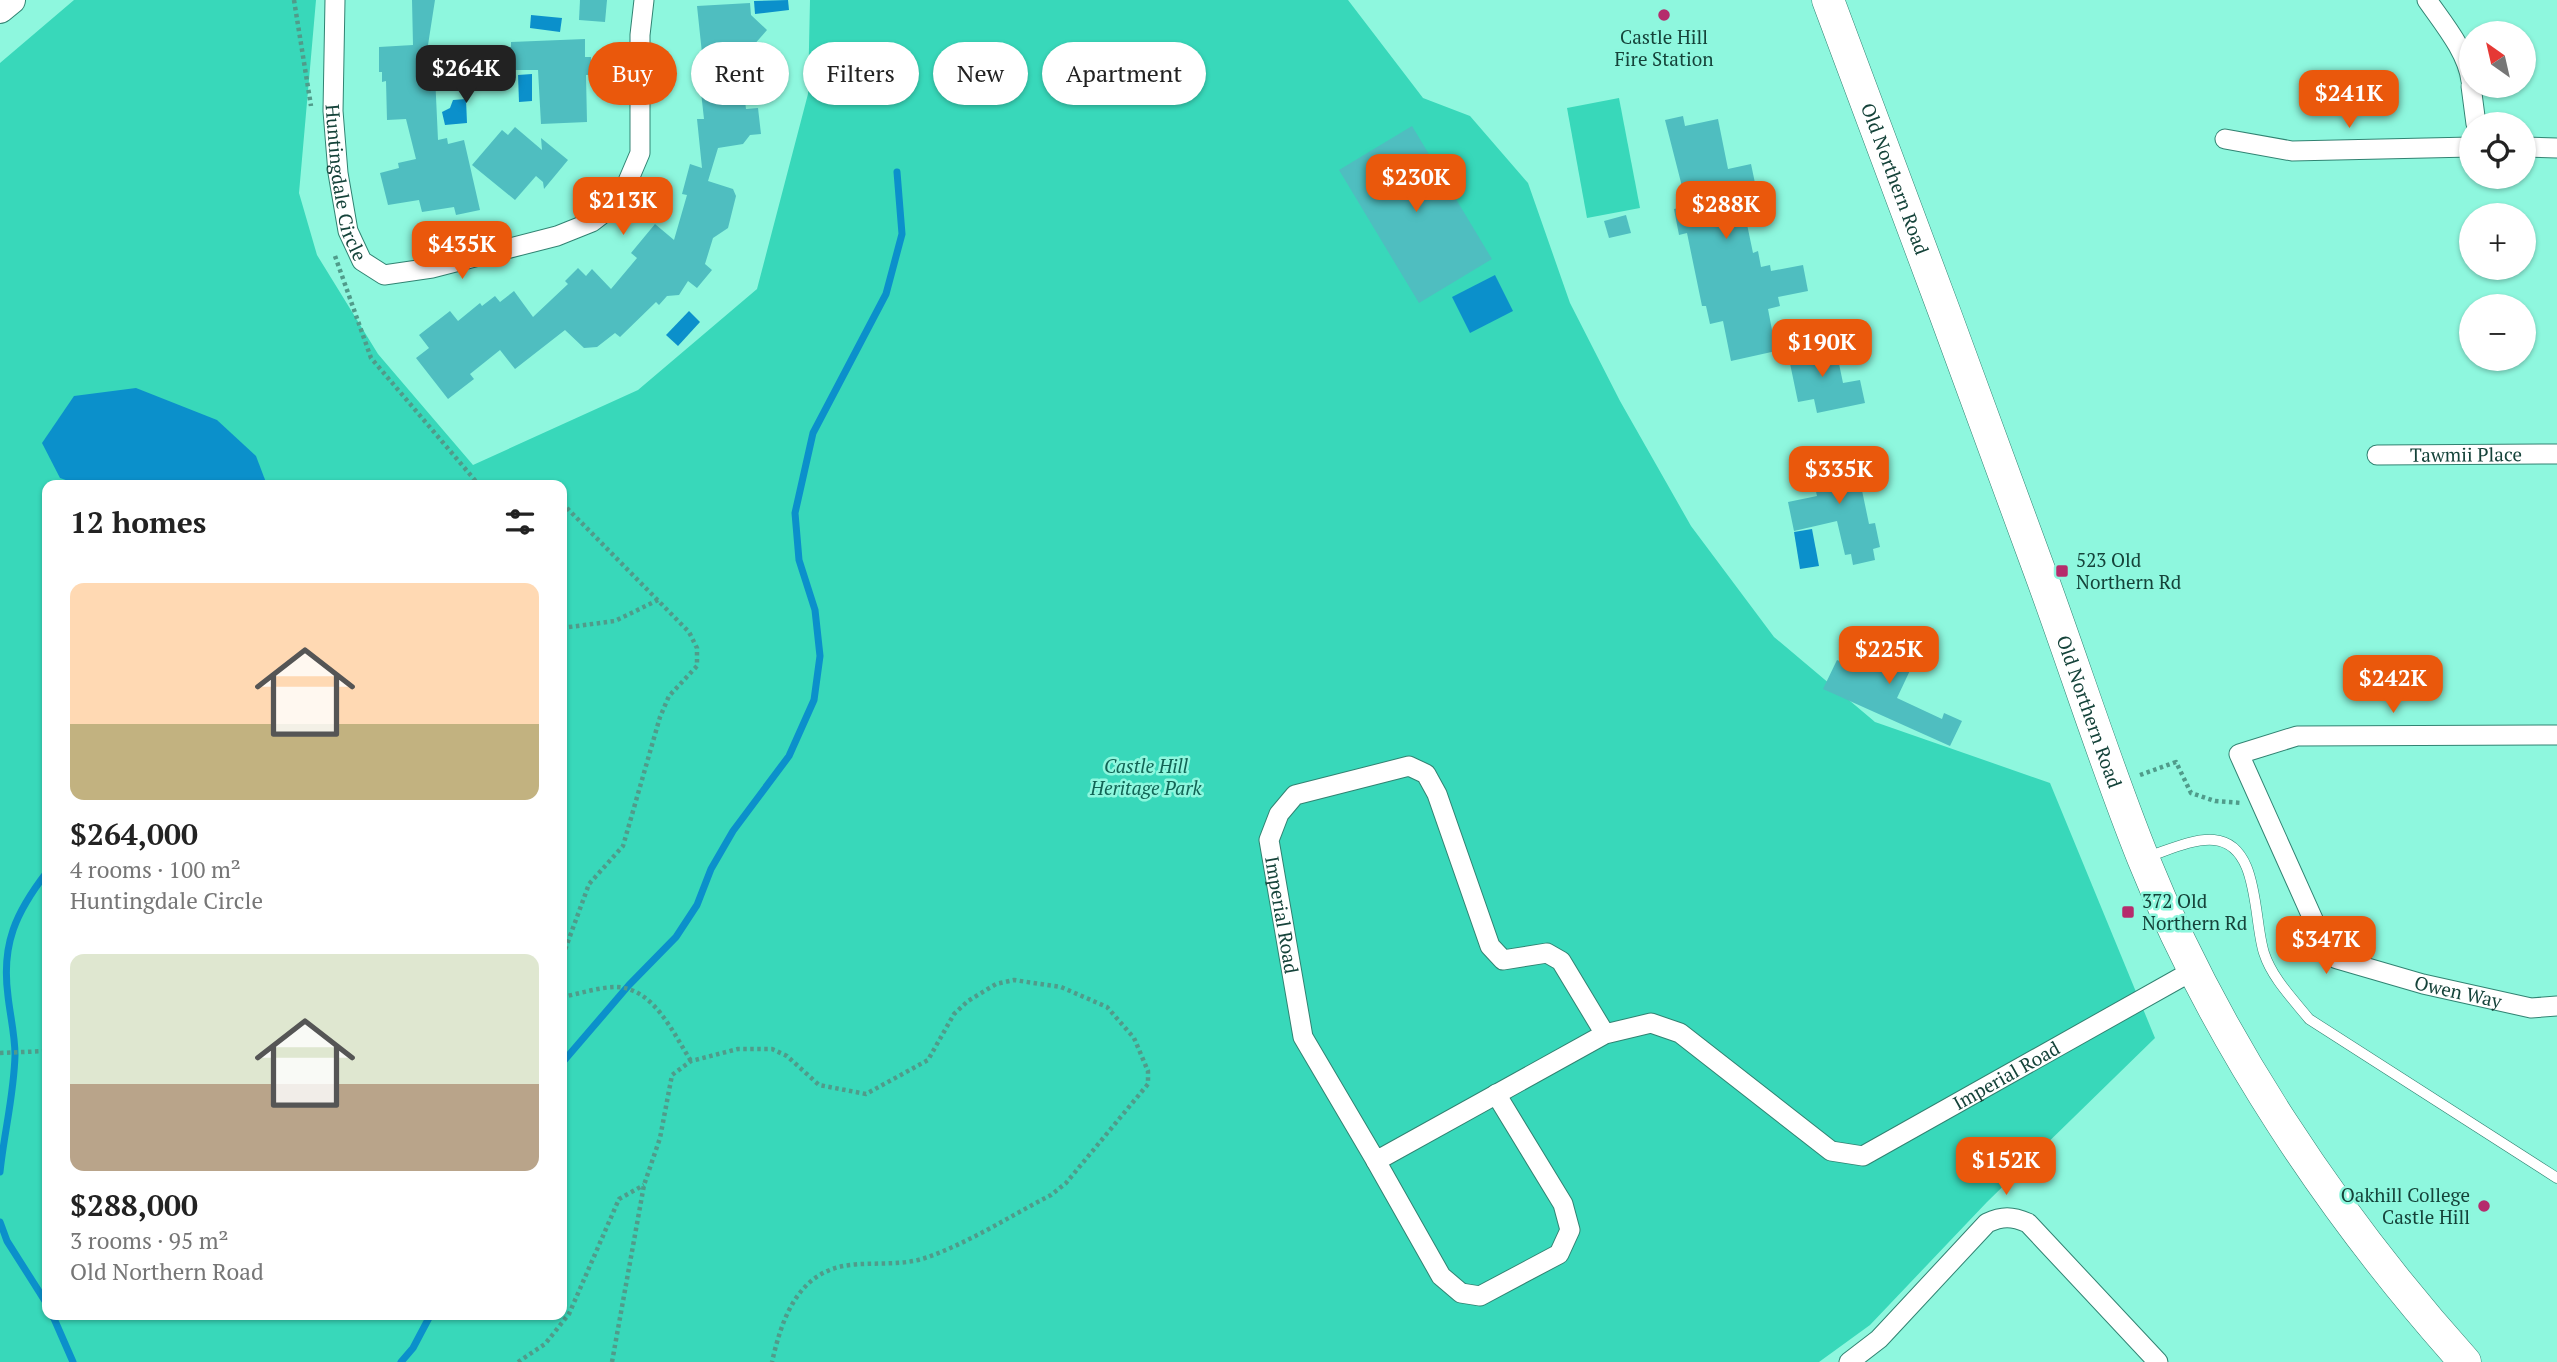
<!DOCTYPE html>
<meta charset="utf-8">
<style>
body{margin:0;font-family:"PT Serif",serif;background:#f2f2f2;color:#222;height:100vh;display:flex;flex-direction:column;font-size:26px;white-space:nowrap}
*{box-sizing:border-box;margin:0}
p{font-size:23px;color:#767676}
.icon{flex:none;width:38px;height:38px;fill:none;stroke:currentColor;stroke-width:2;stroke-linecap:round;stroke-linejoin:round}
.map{position:relative;flex:1;overflow:hidden}
.side{position:absolute;left:42px;top:480px;width:525px;height:840px;display:flex;flex-direction:column;background:#fff;border-radius:14px;box-shadow:0 2px 5px #0004}
.side>*{flex:none}
.hud{position:absolute;left:588px;top:42px;width:665px;height:63px;display:flex;gap:14px}
.needle{width:46px;rotate:326deg}
.tools{position:absolute;left:2459px;top:21px;display:grid;gap:14px}
.tools a{display:grid;place-items:center;width:77px;height:77px;border-radius:50%;background:#fff;box-shadow:0 2px 5px #0004;font-size:35px}
.price{position:absolute;translate:-50% -60px;padding:0 16px;border-radius:14px;background:#ea580c;color:#fff;font-size:23px;line-height:46px;filter:drop-shadow(0 2px 4px #0008)}
.price::after{content:'';position:absolute;left:50%;top:42px;width:21px;height:16px;margin-left:-10px;background:inherit;clip-path:polygon(0 0,100% 0,50% 100%)}
.price.selected{background:#222;color:#fff}
ul{padding:0;list-style:none}
li{display:grid;align-content:center;gap:14px;height:371px;padding:0 28px}
li span{display:grid;place-items:center;height:217px;border-radius:14px;color:#555}
li>.icon{margin-inline-start:auto}
span .icon{width:126px;height:126px;fill:#fffc;stroke-width:1}
li b{font-size:30px}
h2{display:flex;justify-content:space-between;align-items:center;height:84px;padding:0 28px;font-size:30px}
.pill{padding:0 24px;border-radius:32px;background:#fff;box-shadow:0 2px 5px #0004;font-size:24px;line-height:63px}
.pill.selected{background:#ea580c;color:#fff}
.map>svg:first-child{display:block}
.green{fill:#38d8ba;fill-rule:evenodd}
.water{fill:#0b90cb}
.lines{fill:none;stroke-linecap:round;stroke-linejoin:round}
.stream{stroke:#0b90cb;stroke-width:7}
.building{fill:#4fbec0}
.lane-casing{stroke:#318372;stroke-width:11}
.street-casing{stroke:#318372;stroke-width:21}
.secondary-casing{stroke:#318372;stroke-width:30}
.primary-casing{stroke:#318372;stroke-width:33}
.path{stroke:#509b8a;stroke-width:4.5;stroke-dasharray:3.5 3.5;stroke-linecap:butt}
.lane{stroke:#fff;stroke-width:10}
.street{stroke:#fff;stroke-width:19}
.secondary{stroke:#fff;stroke-width:28}
.primary{stroke:#fff;stroke-width:32}
.poi-dot{fill:#b52c6c;stroke:#8ef7de;stroke-width:2.5}
.labels{text-anchor:middle;stroke-width:5;stroke-linejoin:round;paint-order:stroke}
.poi-label{font-size:19px;fill:#15433a;stroke:#8ef7de;text-anchor:start}
.street-label{font-size:19px;fill:#15433a;stroke:#8ef7de}
.park-label{font-size:19px;font-style:italic;fill:#116455;stroke:#8ef7de}
</style>
<div class="map">
<svg width="2557" height="1362" viewBox="0 0 2557 1362">
<rect width="100%" height="100%" fill="#8ef7de"/>
<g class="green">
<path d="M74 0H316L299 193 317 255 378 354 473 465 638 390 757 289 808 94 810 0H1348L1423 98 1470 116 1528 183 1570 303 1620 401 1691 526 1774 637 1875 722 2050 783 2155 1038 1987 1202 1870 1325 1819 1362H0V63ZM47 485H562V1314H47Z"/>
<path d="M1619 98 1640 208 1587 218 1567 108Z"/>
</g>
<g class="water">
<path d="M788 0 789 10 755 14 754 1Z"/>
<path d="M531 15 562 18 560 32 530 28Z"/>
<path d="M532 74V101L519 102 518 75Z"/>
<path d="M466 99 467 123 445 125 442 112 450 108 453 100Z"/>
<path d="M1495 275 1513 311 1470 333 1452 297Z"/>
<path d="M689 311 700 322 678 346 666 335Z"/>
<path d="M136 388 217 420 256 456 267 485H80L60 478 42 443 74 396Z"/>
<path d="M1812 529 1819 566 1800 569 1794 532Z"/>
</g>
<g class="lines">
<g class="stream">
<path d="M562 1063 629 985 676 937 697 905 711 869 733 831 789 756 814 700 820 656 815 610 799 560 795 513 813 433 886 294 902 234 897 172"/>
<path d="M0 1172C4 1133 14 1095 15 1055 15 1035 10 1015 8 996 1 944 16 912 47 872"/>
<path d="M0 1222 7 1241 47 1304"/>
<path d="M52 1314 73 1362"/>
<path d="M401 1362 413 1348 431 1314"/>
</g>
</g>
<g class="building">
<path d="M412 0H435L428 45 511 47V42L585 39V57H591L592 75H586L587 122 541 124 538 70H466L460 75H435L438 140 447 138 448 144 464 140 480 210 456 215 454 207 422 212 419 200 388 205 380 173 399 168 398 163 416 159 406 119 387 120 386 81 382 82V72H379V47L413 45Z"/>
<path d="M580 0H607L605 22 579 20Z"/>
<path d="M750 3 751 15 767 30 752 47 753 57 740 58 746 109 758 108 761 134 750 135 743 144 718 148 708 181 733 189 736 196 728 228 713 238 705 264 712 270 697 288 688 281 679 295 667 296 659 305 656 302 620 337 615 333 597 347 584 348 565 330 515 369 500 350 470 374 474 379 448 399 416 358 429 348 419 335 450 311 458 321 480 303 482 306 495 296 500 302 514 291 533 317 568 284 565 281 578 268 586 276 592 269 611 289 637 258 631 253 655 224 674 240 687 195 682 194 690 164 702 168 697 119H704L701 92 706 91 697 6Z"/>
<path d="M1683 116 1685 126 1718 119 1728 169 1751 164 1755 183 1739 186 1753 253 1758 251 1761 267 1770 265 1771 271 1803 265 1808 291 1778 297 1780 306 1768 309 1776 351 1731 361 1723 321 1710 324 1706 306H1702L1687 233 1679 235 1674 209 1687 206 1665 120Z"/>
<path d="M1412 126 1492 259 1419 303 1339 170Z"/>
<path d="M515 127 542 150 541 138 568 160 544 189 543 182 536 176 515 200 472 165 502 130 508 135Z"/>
<path d="M1626 215 1631 233 1609 238 1604 221Z"/>
<path d="M1823 341 1826 356 1837 354 1843 383 1860 380 1865 403 1817 413 1814 399 1798 402 1787 349Z"/>
<path d="M1854 452 1869 524 1875 523 1880 547 1873 549 1875 560 1853 565 1851 554 1845 555 1837 521 1794 531 1788 502 1817 496 1809 461Z"/>
<path d="M1882 626 1922 645 1897 698 1942 719 1944 713 1962 721 1950 746 1823 689 1837 660 1851 666 1857 654 1866 659Z"/>
</g>
<g class="lines">
<g class="lane-casing">
<path id="lane" d="M2147 857C2166 851 2193 838 2214 840 2260 844 2253 919 2264 953 2272 978 2293 999 2309 1019L2557 1178"/>
</g>
<g class="street-casing">
<g id="street">
<path id="s1" d="M335 0 333 111 338 173 348 231 362 261 384 275 432 268 557 236 592 222 609 209 623 193 640 153V35L644 0"/>
<path d="M2427 0C2443 23 2468 53 2471 81"/>
<path d="M2471 86 2476 124"/>
<path d="M2225 139 2292 151 2471 147"/>
<path d="M2524 147 2557 148"/>
<path id="s2" d="M2377 455 2557 454"/>
<path id="s3" d="M2557 735 2297 736 2239 754 2321 937 2337 959 2423 984 2531 1008 2557 1006"/>
<path id="s4" d="M1605 1034 1561 961 1547 953 1503 960 1490 946 1437 794 1426 774 1409 766 1295 795 1279 814 1269 840 1303 1037 1376 1161 1605 1034 1651 1023 1680 1033 1831 1151 1863 1156 2194 970"/>
<path d="M1376 1161 1441 1276 1461 1293 1480 1296 1559 1254 1570 1230 1563 1204 1496 1094"/>
<path d="M1849 1362 1879 1339 1987 1223C2002 1216 2012 1216 2028 1223L2158 1362"/>
</g>
</g>
<g class="secondary-casing">
<path id="secondary" d="M0 9 11 0"/>
</g>
<g class="primary-casing">
<g id="primary">
<path id="s5" d="M1828 0C1899 187 1968 376 2037 564 2073 661 2104 761 2143 858 2216 1040 2334 1216 2465 1362"/>
</g>
</g>
<g class="path">
<path d="M294 0 311 106"/>
<path d="M335 256 371 358 479 485"/>
<path d="M562 503 689 632 697 648V666L669 696 660 717 623 846 589 884 562 958"/>
<path d="M562 628 615 621 658 600"/>
<path d="M2140 775 2176 762 2191 793 2215 801 2241 803"/>
<path d="M562 997C579 994 599 987 616 987 654 988 673 1033 691 1061"/>
<path d="M0 1053 47 1051"/>
<path d="M518 1362 545 1344 569 1314 619 1199 644 1185"/>
<path d="M612 1362 644 1185 660 1138 672 1075 691 1061 738 1049H772L787 1056 819 1085 866 1094 928 1060 954 1014 968 1001 996 984 1014 980 1061 987 1107 1007 1134 1038 1148 1071V1084L1066 1183 1051 1195C1010 1216 969 1243 925 1258 901 1266 875 1262 850 1265 798 1271 782 1318 772 1362"/>
</g>
<use href="#lane" class="lane"/>
<use href="#street" class="street"/>
<use href="#secondary" class="secondary"/>
<use href="#primary" class="primary"/>
</g>
<g class="poi-dot">
<circle cx="1664" cy="15" r="7"/>
<rect x="2055" y="564" width="14" height="14" rx="3.5"/>
<rect x="2121" y="905" width="14" height="14" rx="3.5"/>
<circle cx="2484" cy="1206" r="7"/>
</g>
<g class="labels">
<g class="poi-label">
<text x="1664" y="44" text-anchor="middle">Castle Hill<tspan x="1664" dy="22">Fire Station</tspan></text>
<text x="2076" y="567">523 Old<tspan x="2076" dy="22">Northern Rd</tspan></text>
<text x="2142" y="908">372 Old<tspan x="2142" dy="22">Northern Rd</tspan></text>
<text x="2470" y="1202" text-anchor="end">Oakhill College<tspan x="2470" dy="22">Castle Hill</tspan></text>
</g>
<g class="street-label">
<text dy="7" stroke="none"><textPath href="#s5" startOffset="191">Old Northern Road</textPath></text>
<text dy="7" stroke="none"><textPath href="#s1" startOffset="184">Huntingdale Circle</textPath></text>
<text dy="7" stroke="none"><textPath href="#s2" startOffset="89">Tawmii Place</textPath></text>
<text dy="7" stroke="none"><textPath href="#s5" startOffset="758">Old Northern Road</textPath></text>
<text dy="7" stroke="none"><textPath href="#s4" startOffset="614">Imperial Road</textPath></text>
<text dy="7" stroke="none"><textPath href="#s3" startOffset="674">Owen Way</textPath></text>
<text dy="7" stroke="none"><textPath href="#s4" startOffset="1610">Imperial Road</textPath></text>
</g>
<g class="park-label">
<text x="1146" y="773">Castle Hill<tspan x="1146" dy="22">Heritage Park</tspan></text>
</g>
</g>
</svg>
<div class="tools">
<a><svg class="needle" viewBox="-14 -14 28 28"><path d="M0-13l5 13h-10z" fill="#e53935"/><path d="M0 13l5-13h-10z" fill="#767676"/></svg></a>
<a><svg class="icon" aria-label="locate" viewBox="0 0 24 24"><circle cx="12" cy="12" r="6"/><path d="M12 2v4M12 18v4M2 12h4M18 12h4"/></svg></a>
<a>+</a>
<a>−</a>
</div>
<b class="price selected" style="left:466px;top:105px">$264K</b>
<b class="price" style="left:2349px;top:130px">$241K</b>
<b class="price" style="left:1416px;top:214px">$230K</b>
<b class="price" style="left:623px;top:237px">$213K</b>
<b class="price" style="left:1726px;top:241px">$288K</b>
<b class="price" style="left:462px;top:281px">$435K</b>
<b class="price" style="left:1822px;top:379px">$190K</b>
<b class="price" style="left:1839px;top:506px">$335K</b>
<b class="price" style="left:1889px;top:686px">$225K</b>
<b class="price" style="left:2393px;top:715px">$242K</b>
<b class="price" style="left:2326px;top:976px">$347K</b>
<b class="price" style="left:2006px;top:1197px">$152K</b>
<div class="hud">
<a class="pill selected">Buy</a>
<a class="pill">Rent</a>
<a class="pill">Filters</a>
<a class="pill">New</a>
<a class="pill">Apartment</a>
</div>
<section class="side">
<h2>12 homes<svg class="icon" aria-label="filters" viewBox="0 0 24 24"><path d="M4 7h16M4 17h16"/><circle cx="9" cy="7" r="2"/><circle cx="15" cy="17" r="2"/></svg></h2>
<ul>
<li><span style="background:linear-gradient(#ffd9b3 65%,#c2b280 0)"><svg class="icon" aria-label="home" viewBox="0 0 24 24"><path d="M3 11l9-7 9 7M6 9v11h12V9"/></svg></span><div><b>$264,000</b><p>4 rooms · 100 m²</p><p>Huntingdale Circle</p></div></li>
<li><span style="background:linear-gradient(#dfe7d0 60%,#b9a48a 0)"><svg class="icon" aria-label="home" viewBox="0 0 24 24"><path d="M3 11l9-7 9 7M6 9v11h12V9"/></svg></span><div><b>$288,000</b><p>3 rooms · 95 m²</p><p>Old Northern Road</p></div></li>
</ul>
</section>
</div>
